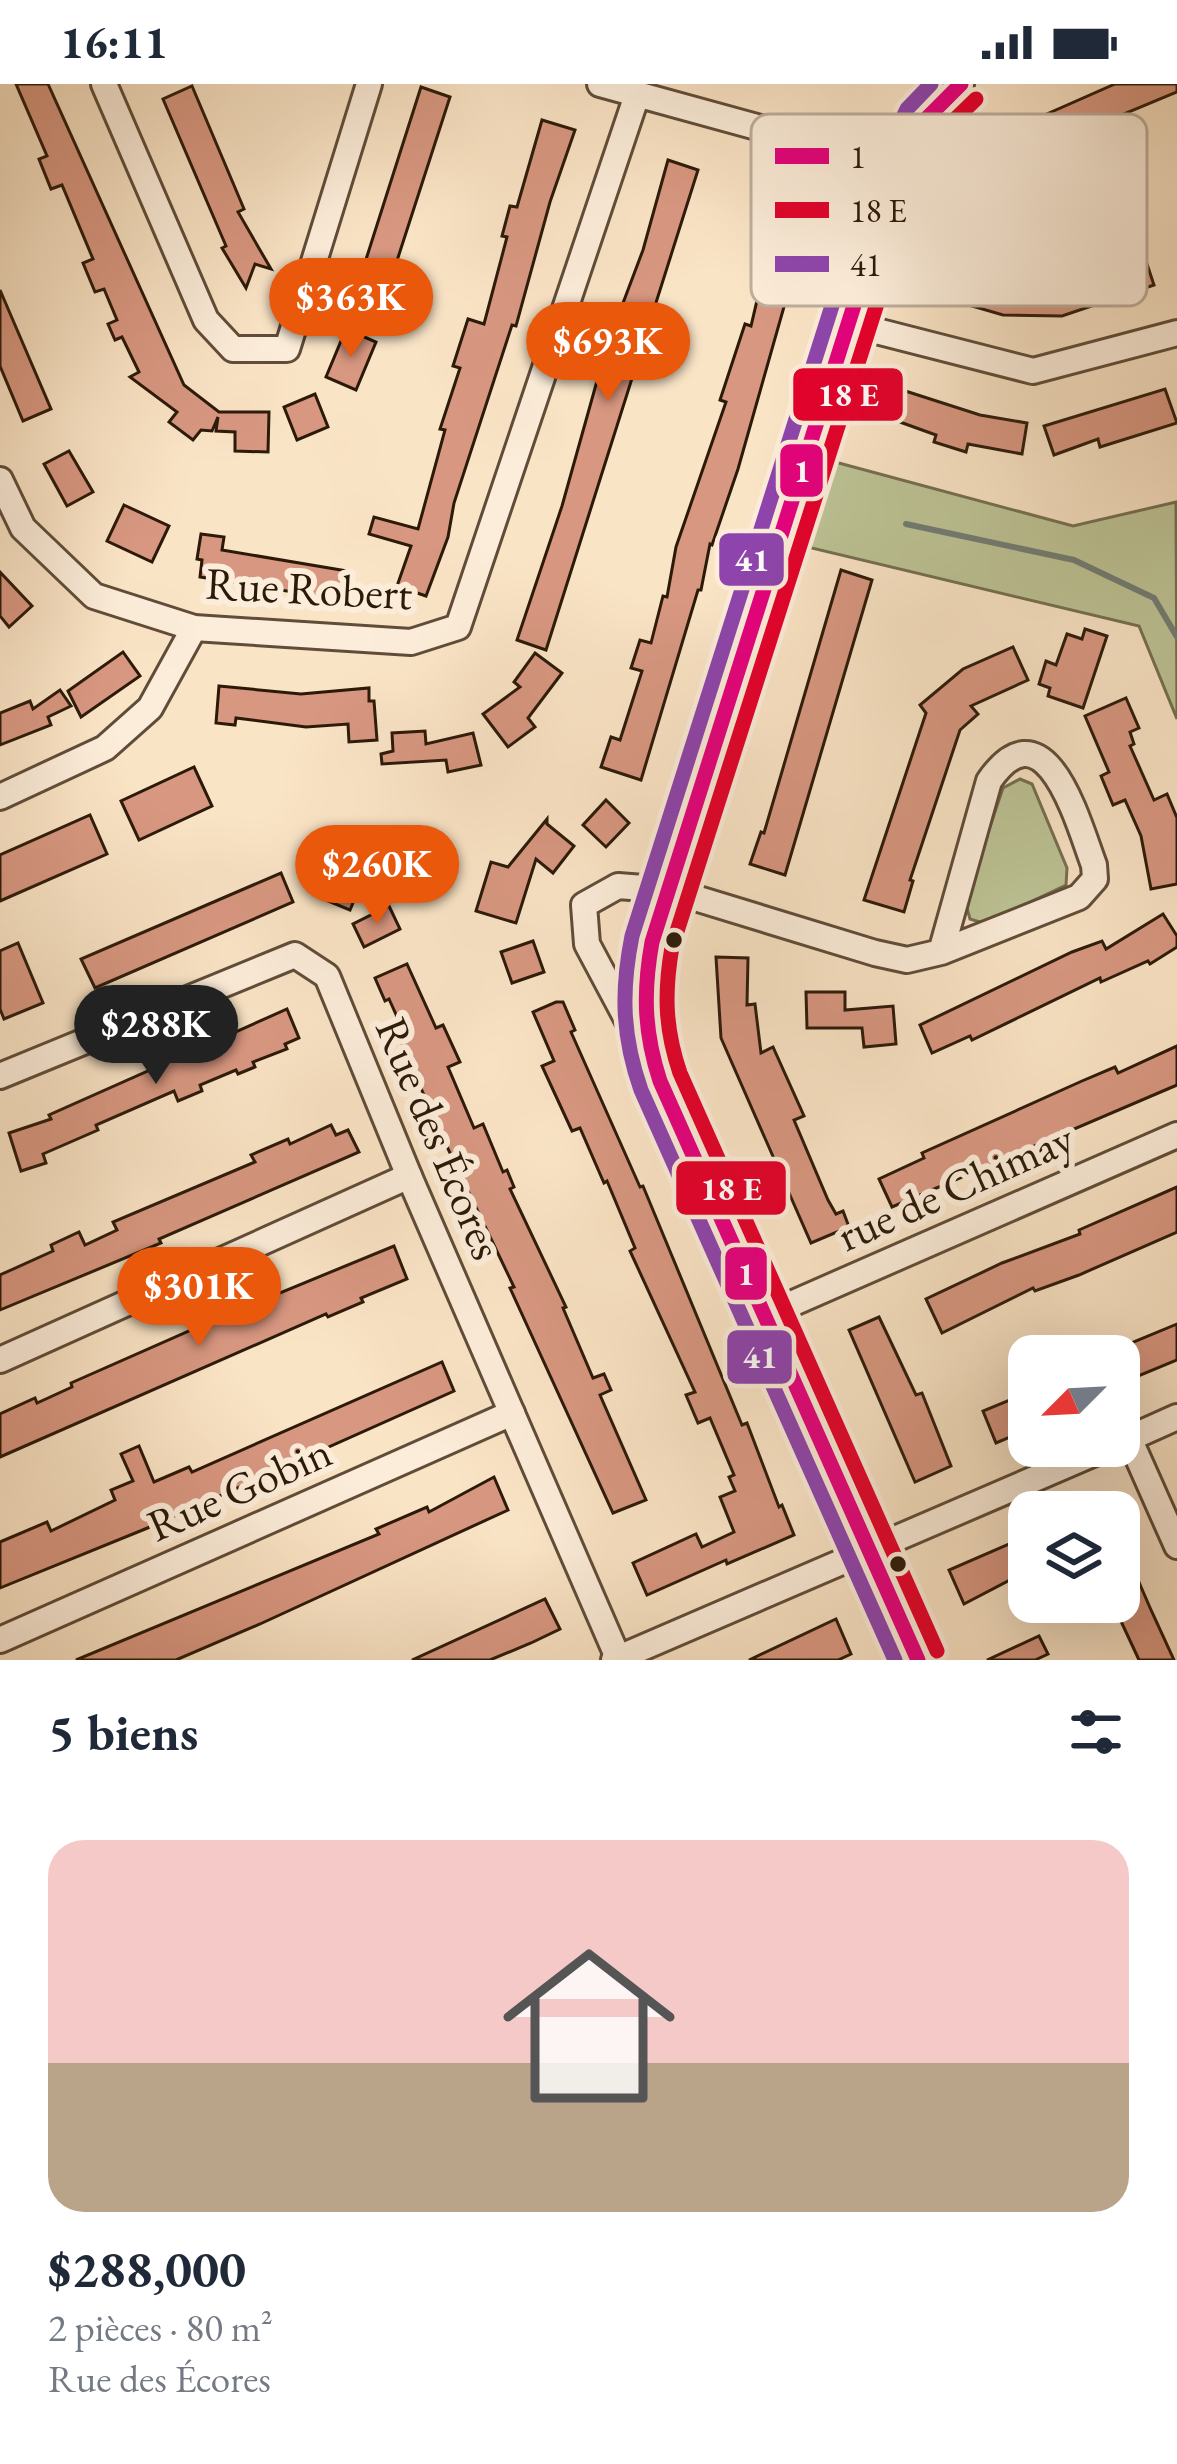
<!DOCTYPE html>
<html lang="fr">
<meta charset="utf-8">
<style>
body{margin:0;font-family:"EB Garamond",serif;background:#f2f2f3;color:#1f2937;height:100vh;display:flex;flex-direction:column;font-size:45px;white-space:nowrap}
*{box-sizing:border-box;margin:0}
p{font-size:39px;color:#747a83}
.icon{flex:none;width:66px;height:66px;fill:none;stroke:currentColor;stroke-width:2;stroke-linecap:round;stroke-linejoin:round}
.map{position:relative;height:1576px;overflow:hidden}
.panel{display:flex;flex-direction:column;background:#fff;flex:1}
.panel>*{flex:none}
.needle{width:78px;rotate:246deg}
.tools{position:absolute;left:1008px;top:1251px;display:grid;gap:24px}
.tools a{display:grid;place-items:center;width:132px;height:132px;border-radius:24px;background:#fff;box-shadow:0 12px 48px #0002;font-size:60px}
.price{position:absolute;translate:-50% -102px;padding:0 27px;border-radius:42px;background:#ea580c;color:#fff;font-size:39px;line-height:78px;filter:drop-shadow(0 3px 6px #0008)}
.price::after{content:'';position:absolute;left:50%;top:72px;width:36px;height:27px;margin-left:-18px;background:inherit;clip-path:polygon(0 0,100% 0,50% 100%)}
.price.active{background:#222;color:#fff}
ul{padding:0;list-style:none}
li{display:grid;align-content:center;gap:24px;height:636px;padding:0 48px}
li span{display:grid;place-items:center;height:372px;border-radius:36px;color:#555}
li>.icon{margin-inline-start:auto}
span .icon{width:216px;height:216px;fill:#fffc;stroke-width:1}
li b{font-size:51px}
h2{display:flex;justify-content:space-between;align-items:center;height:144px;padding:0 48px;font-size:51px}
.status{display:flex;justify-content:space-between;align-items:center;height:84px;padding:0 60px;background:#fff;direction:ltr}
.status svg{height:33px;fill:currentColor}
.map>svg:first-child{display:block}
.green{fill:#bdc496;stroke:#746f50;stroke-width:3}
.lines{fill:none;stroke-linecap:round;stroke-linejoin:round}
.stream{stroke:#717c74;stroke-width:6}
.building{fill:#d89781;stroke:#2c1a09;stroke-width:3}
.minor-casing{stroke:#604c38;stroke-width:30}
.minor{stroke:#fcedda;stroke-width:24}
.bus-1-casing{stroke:#fcedda;stroke-width:24}
.bus-2-casing{stroke:#fcedda;stroke-width:24}
.bus-3-casing{stroke:#fcedda;stroke-width:24}
.bus-1{stroke:#e5007d;stroke-width:15}
.bus-2{stroke:#e4002b;stroke-width:15}
.bus-3{stroke:#8e44ad;stroke-width:15}
.bus-dot{fill:#2c1a09;stroke:#fcedda;stroke-width:4.5}
.labels{text-anchor:middle;stroke-width:12;stroke-linejoin:round;paint-order:stroke}
.street-label{font-size:45px;fill:#2c1a09;stroke:#fcedda}
.key{fill:#fcedda;stroke:#beae9b;stroke-width:3}
.key-label{font-size:33px;fill:#2c1a09}
.line-badge{stroke:#fcedda;stroke-width:4.5}
.badge-label{font-size:33px;text-anchor:middle;font-weight:bold;fill:#fff}
</style>
<div class="status"><b>16:11</b><svg viewBox="0 0 49 12"><path d="M0 12V9h3v3zM5 12V6h3v6zM10 12V3h3v9zM15 12V0h3v12zM26 1h20v11H26zM47 4h2v5h-2z"/></svg></div>
<div class="map">
<svg width="1177" height="1576" viewBox="0 0 1177 1576">
<rect width="100%" height="100%" fill="#fae4c6"/>
<filter id="stains"><feTurbulence type="fractalNoise" baseFrequency=".00167" numOctaves="4"/><feColorMatrix values="0 0 0 0 .2 0 0 0 0 .09 0 0 0 0 .02 0 0 0 .5 -.17"/></filter>
<radialGradient id="worn" r=".72"><stop offset=".6" stop-color="#630" stop-opacity="0"/><stop offset="1" stop-color="#630" stop-opacity=".3"/></radialGradient>
<g class="green">
<path d="M824 375 1073 442 1176 418 1177 635 1139 542 799 461Z"/>
<path d="M1020 695 1032 700 1067 784 1066 801 991 837 983 839 970 835 965 817 1003 704Z"/>
</g>
<g class="lines">
<path class="stream" d="M906 440 1074 476 1154 514 1177 553"/>
</g>
<g class="building">
<path d="M16 0H48L184 301 219 328H269L268 368 235 367V348L216 347 218 333 212 347 201 346 193 356 169 338 177 328 130 293 139 288 122 253 115 256 108 240 117 236 104 205 95 208 83 179 93 175 62 101 51 105 39 75 47 72Z"/>
<path d="M1115 0H1177V8L1102 39 1104 45 1070 59 1037 80 1035 76 992 113 998 118 979 145 958 129 968 116 962 112 982 85 980 82 1017 47 1040 33Z"/>
<path d="M192 2 244 125 238 128 271 185 255 180 246 204 222 164 226 162 163 15Z"/>
<path d="M421 3 450 13 382 223 354 213Z"/>
<path d="M542 36 575 46 550 118 516 242 512 241 454 419 448 453 426 512 397 502 411 462 369 450 374 433 418 445 445 346 440 345 460 284 453 282 468 235 484 240 507 153 502 152 510 122 517 123Z"/>
<path d="M668 76 698 86 546 566 517 556 562 422 597 297 603 299 614 243 643 166Z"/>
<path d="M780 110 819 123 798 193 793 191 738 385 712 461 710 460 701 506H698L641 696 601 683 611 653 620 656 642 587 631 584 640 556 651 559 663 512 667 513 676 463 726 318 720 316 745 240 751 242 774 144 769 142Z"/>
<path d="M1144 171 1154 201 1062 232 1003 231 927 209 936 179 1030 207 1031 184 1057 185 1056 202Z"/>
<path d="M0 206 51 325 23 337 0 282Z"/>
<path d="M346 245 376 258 356 306 326 293Z"/>
<path d="M896 304 980 331 1027 339 1022 370 968 360 966 368 934 358 936 351 886 333Z"/>
<path d="M1165 305 1177 339 1100 363 1098 355 1054 371 1044 342Z"/>
<path d="M315 310 328 343 297 356 284 323Z"/>
<path d="M69 367 93 408 67 422 44 380Z"/>
<path d="M124 421 169 442 152 478 107 457Z"/>
<path d="M201 450 224 453 222 466 347 487 343 516 200 493 202 476 197 475Z"/>
<path d="M841 486 872 496 785 791 750 780 761 748 764 749Z"/>
<path d="M0 488 32 522 9 543 0 532Z"/>
<path d="M1085 545 1107 552 1083 624 1048 612 1050 604 1039 600 1046 577 1056 581 1067 550 1082 555Z"/>
<path d="M1013 563 1028 596 971 622 978 630 960 646 910 796 913 797 904 828 864 816 926 629 920 621 963 585Z"/>
<path d="M123 568 140 592 81 633 68 607Z"/>
<path d="M535 569 562 589 528 634 535 643 508 663 483 630 520 603 514 598Z"/>
<path d="M219 602 301 610 369 604V617H374L377 656 349 658 348 640 306 643 236 634 235 641 216 639Z"/>
<path d="M60 606 71 622 48 633 51 641 0 661V629L30 617 33 625Z"/>
<path d="M1126 614 1139 644 1130 648 1134 660 1130 662 1154 716 1167 710 1177 734V800L1151 805 1141 752 1125 716 1113 721 1101 692 1109 688 1085 632Z"/>
<path d="M425 647 426 660 473 649 481 681 448 688 446 676 382 680 381 670 393 667 392 649Z"/>
<path d="M194 683 212 722 139 756 121 717Z"/>
<path d="M606 716 629 739 606 763 583 741Z"/>
<path d="M90 731 107 770 0 817V771Z"/>
<path d="M547 735V740L574 762 553 789 536 775 516 839 476 827 491 778 508 783Z"/>
<path d="M335 786 362 797 350 826 323 815Z"/>
<path d="M281 789 293 818 95 904 81 875Z"/>
<path d="M389 822 400 845 364 863 353 840Z"/>
<path d="M1163 830 1177 852V863L1150 880 1148 877 1101 898 1100 894 972 956 970 952 932 969 920 941 1072 868 1102 857 1106 865Z"/>
<path d="M533 857 544 888 512 899 501 868Z"/>
<path d="M18 859 43 919 4 935 0 925V867Z"/>
<path d="M716 873 748 874 747 921 755 920 761 969 773 963 804 1032 794 1036 828 1116 836 1130 843 1127 849 1143 811 1159 721 954Z"/>
<path d="M407 880 436 944 443 941 460 978 448 983 474 1044 483 1040 503 1088 507 1086 514 1103 510 1105 566 1223 563 1224 593 1294 604 1290 611 1306 600 1311 646 1416 613 1429 510 1204 514 1203 439 1046 402 960 408 957 389 915 385 917 375 894Z"/>
<path d="M806 908H845V926L893 922 896 960 864 963 862 944H807Z"/>
<path d="M556 918H563L575 946 571 948 640 1103 643 1102 742 1341 747 1339 779 1423 782 1421 794 1451 727 1480 726 1476 647 1511 633 1479 696 1450 702 1463 734 1448 720 1413 735 1407 729 1393 734 1391 710 1334 698 1339 686 1311 695 1308 630 1167 635 1164 607 1097 604 1099 580 1044 572 1047 542 982 554 977 533 928Z"/>
<path d="M287 925 299 954 285 960 287 965 253 978 255 983 238 990 236 986 200 1001 202 1007 178 1017 174 1007 96 1041 98 1046 43 1070 46 1079 21 1087 9 1049 51 1035 49 1031Z"/>
<path d="M1177 962V1001L892 1123 879 1095 924 1074 922 1069 1082 997 1115 983 1118 989Z"/>
<path d="M331 1041 336 1051 348 1046 359 1068 159 1155 161 1159 0 1226V1191L53 1167 51 1161 79 1148 85 1161 117 1146 113 1138 255 1078 251 1071 288 1055 290 1060Z"/>
<path d="M1177 1103V1148L1079 1191 1035 1207 1033 1204 942 1249 926 1215 1002 1179 1080 1150 1079 1146Z"/>
<path d="M394 1162 407 1195 361 1214 363 1218 328 1233 326 1230 0 1373V1330L35 1314 37 1319 72 1303 71 1299 214 1236Z"/>
<path d="M879 1233 916 1311 922 1309 951 1382 915 1398 849 1246Z"/>
<path d="M1177 1240V1276L1119 1300V1264Z"/>
<path d="M442 1278 454 1307 150 1443 0 1504V1458L47 1438 51 1447 115 1416 111 1406 133 1397 121 1370 139 1362 154 1398 189 1383 192 1388Z"/>
<path d="M1029 1308V1345L996 1359 983 1327Z"/>
<path d="M494 1393 508 1426 260 1540 176 1576H76L379 1450 376 1445 427 1423 429 1428Z"/>
<path d="M1025 1453 1029 1462V1486L964 1520 949 1486Z"/>
<path d="M1138 1496 1151 1526 1174 1576H1139L1112 1518H1119V1505Z"/>
<path d="M545 1515 560 1545 531 1559 490 1576H412Z"/>
<path d="M836 1535 851 1570 838 1576H749Z"/>
<path d="M1039 1552 1048 1570 1035 1576H987Z"/>
</g>
<g class="lines">
<g class="minor-casing">
<g id="minor">
<path d="M104 0 206 236 233 265H287L369 0"/>
<path d="M600 0 899 82"/>
<path d="M849 240 1033 287 1177 249"/>
<path d="M0 396 23 444 94 512 194 544 411 558 458 543 637 11"/>
<path d="M0 713 105 664 150 624 194 544"/>
<path d="M647 961 641 916 652 858 890 108 925 36 961 0"/>
<path d="M0 992 295 871 327 892 409 1092 619 1576"/>
<path d="M766 1231 1177 1051"/>
<path d="M0 1276 409 1092"/>
<path d="M1129 1354 1177 1462"/>
<path d="M1119 1359 1177 1333"/>
<path d="M0 1556 512 1329"/>
<path d="M614 1576 1111 1362"/>
<path d="M918 1576 660 997 587 860 584 821 618 802 669 806 875 869 907 876 941 868 1079 813 1095 795 1094 781C1079 742 1046 615 989 697L941 868"/>
</g>
</g>
<use href="#minor" class="minor"/>
<g class="bus-1-casing">
<path id="bus-1" d="M918 1576 660 997C644 948 643 908 652 858L890 108 925 36 961 0"/>
</g>
<g class="bus-2-casing">
<path id="bus-2" d="M937 1567 680 989C665 945 664 909 672 863L910 116 942 48 976 15"/>
</g>
<g class="bus-3-casing">
<path id="bus-3" d="M895 1576 641 1006C622 952 621 907 632 852L870 102 907 25 931 0"/>
</g>
<use href="#bus-1" class="bus-1"/>
<use href="#bus-2" class="bus-2"/>
<use href="#bus-3" class="bus-3"/>
</g>
<g class="bus-dot">
<circle cx="674" cy="856" r="10"/>
<circle cx="898" cy="1480" r="10"/>
</g>
<g class="labels">
<g class="street-label">
<text transform="translate(309 504) rotate(3)" y="16">Rue Robert</text>
<text transform="translate(440 1054) rotate(67)" y="16">Rue des Écores</text>
<text transform="translate(955 1102) rotate(-24)" y="16">rue de Chimay</text>
<text transform="translate(239 1404) rotate(-24)" y="16">Rue Gobin</text>
</g>
</g>
<rect x="751" y="30" width="396" height="192" rx="18" class="key"/>
<rect x="775" y="64" width="54" height="16" fill="#e5007d"/>
<rect x="775" y="118" width="54" height="16" fill="#e4002b"/>
<rect x="775" y="172" width="54" height="16" fill="#8e44ad"/>
<g class="key-label">
<text x="850" y="84">1</text>
<text x="850" y="138">18 E</text>
<text x="850" y="192">41</text>
</g>
<g class="line-badge">
<rect x="791" y="282" width="114" height="57" rx="12" fill="#e4002b"/>
<rect x="778" y="358" width="47" height="57" rx="12" fill="#e5007d"/>
<rect x="717" y="447" width="69" height="57" rx="12" fill="#8e44ad"/>
<rect x="674" y="1075" width="114" height="58" rx="12" fill="#e4002b"/>
<rect x="723" y="1161" width="46" height="57" rx="12" fill="#e5007d"/>
<rect x="725" y="1244" width="69" height="58" rx="12" fill="#8e44ad"/>
</g>
<g class="badge-label">
<text x="848" y="322">18 E</text>
<text x="802" y="398">1</text>
<text x="752" y="487">41</text>
<text x="731" y="1116">18 E</text>
<text x="746" y="1201">1</text>
<text x="760" y="1284">41</text>
</g>
<rect width="100%" height="100%" filter="url(#stains)"/>
<rect width="100%" height="100%" fill="url(#worn)"/>
</svg>
<div class="tools">
<a><svg class="needle" viewBox="-14 -14 28 28"><path d="M0-13l5 13h-10z" fill="#e53935"/><path d="M0 13l5-13h-10z" fill="#747a83"/></svg></a>
<a><svg class="icon" aria-label="layers" viewBox="0 0 24 24"><path d="M12 4l9 5-9 5-9-5zM3 14l9 5 9-5"/></svg></a>
</div>
<b class="price" style="left:351px;top:276px">$363K</b>
<b class="price" style="left:608px;top:320px">$693K</b>
<b class="price" style="left:377px;top:843px">$260K</b>
<b class="price active" style="left:156px;top:1003px">$288K</b>
<b class="price" style="left:199px;top:1265px">$301K</b>
</div>
<section class="panel">
<h2>5 biens<svg class="icon" aria-label="filters" viewBox="0 0 24 24"><path d="M4 7h16M4 17h16"/><circle cx="9" cy="7" r="2"/><circle cx="15" cy="17" r="2"/></svg></h2>
<ul>
<li><span style="background:linear-gradient(#f6c9c9 60%,#b9a48a 0)"><svg class="icon" aria-label="home" viewBox="0 0 24 24"><path d="M3 11l9-7 9 7M6 9v11h12V9"/></svg></span><div><b>$288,000</b><p>2 pièces · 80 m²</p><p>Rue des Écores</p></div></li>
</ul>
</section>
